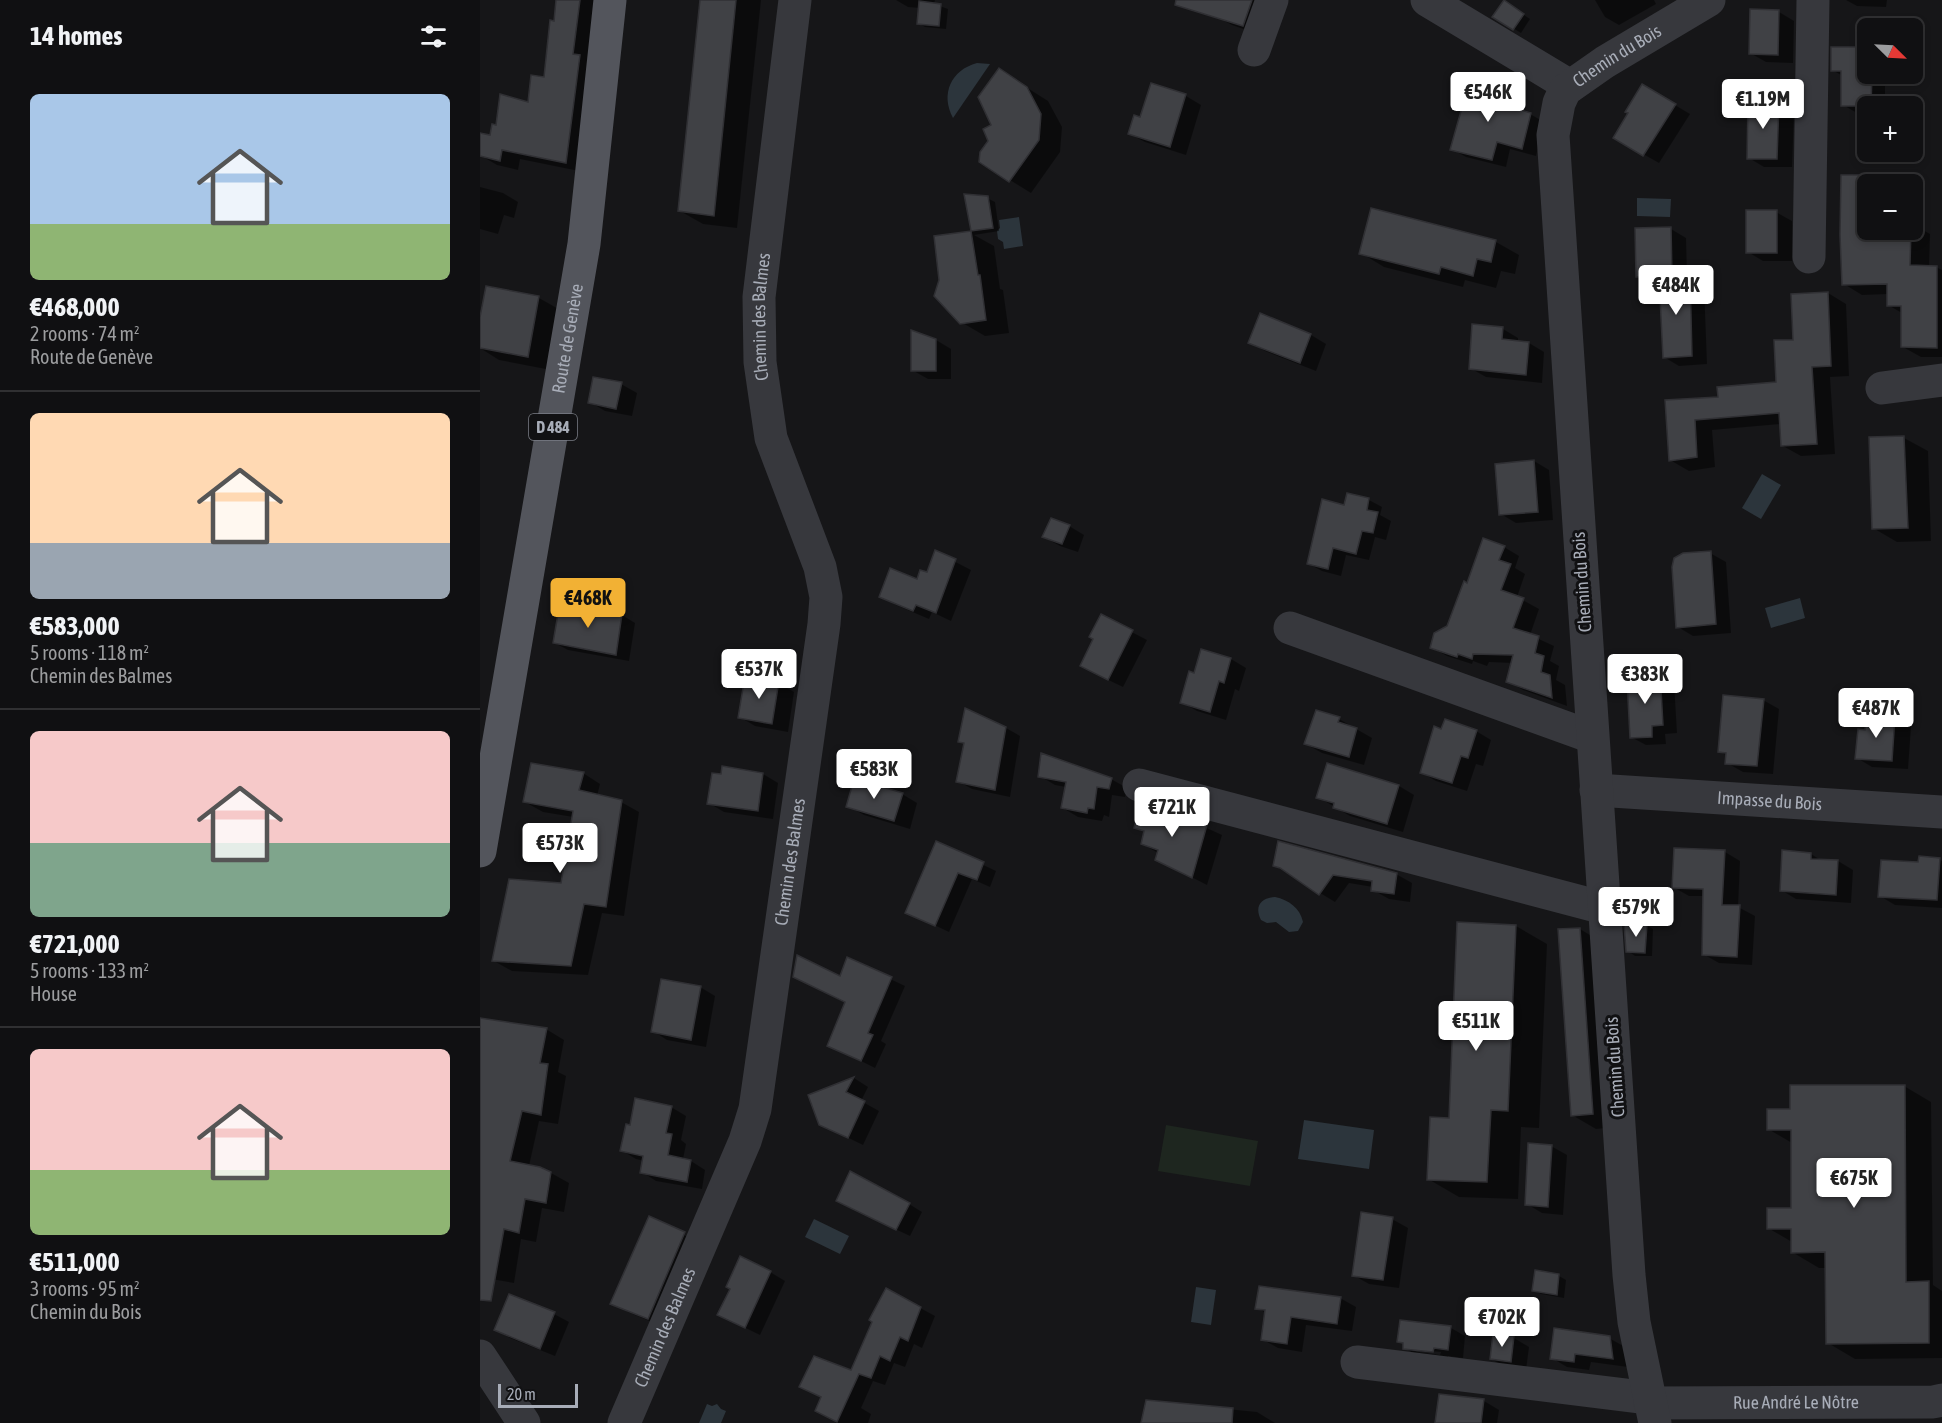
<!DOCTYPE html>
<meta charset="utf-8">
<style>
body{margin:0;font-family:"Asap Condensed",sans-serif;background:#1e1e20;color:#f1f3f6;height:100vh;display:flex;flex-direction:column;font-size:22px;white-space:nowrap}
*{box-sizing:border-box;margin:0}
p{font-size:20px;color:#9c9d9f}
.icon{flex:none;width:33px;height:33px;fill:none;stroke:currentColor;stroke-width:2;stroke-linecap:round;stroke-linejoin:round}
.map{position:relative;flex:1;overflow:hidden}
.drawer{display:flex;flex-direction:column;background:#101012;width:480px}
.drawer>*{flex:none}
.needle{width:39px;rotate:114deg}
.tools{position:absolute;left:1377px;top:18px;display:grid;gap:12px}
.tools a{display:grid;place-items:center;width:66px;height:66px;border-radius:9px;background:#101012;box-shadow:0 3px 9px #0003,0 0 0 2px #303032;font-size:30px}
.scale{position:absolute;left:18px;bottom:15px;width:80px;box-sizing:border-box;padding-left:6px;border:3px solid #a8adb8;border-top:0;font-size:16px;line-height:21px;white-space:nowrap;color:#a8adb8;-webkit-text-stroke:4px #111113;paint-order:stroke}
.price{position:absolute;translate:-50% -51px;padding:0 14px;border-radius:6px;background:#fff;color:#222;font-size:20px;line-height:39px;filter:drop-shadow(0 2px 3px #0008)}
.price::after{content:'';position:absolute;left:50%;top:36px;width:18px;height:14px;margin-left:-9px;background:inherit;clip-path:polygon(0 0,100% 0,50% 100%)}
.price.active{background:#f2b134;color:#111}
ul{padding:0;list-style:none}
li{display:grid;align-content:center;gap:12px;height:318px;padding:0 30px}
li+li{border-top:2px solid #303032}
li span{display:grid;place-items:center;height:186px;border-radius:9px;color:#555}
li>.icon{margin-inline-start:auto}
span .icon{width:108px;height:108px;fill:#fffc;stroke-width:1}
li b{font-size:26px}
h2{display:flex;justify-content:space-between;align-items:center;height:72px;padding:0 30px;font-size:26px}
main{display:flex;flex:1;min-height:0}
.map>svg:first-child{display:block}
.green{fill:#1e261f}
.water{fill:#2c353c}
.shadow{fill:#0007;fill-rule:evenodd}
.building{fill:#404145;stroke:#303034;stroke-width:1.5}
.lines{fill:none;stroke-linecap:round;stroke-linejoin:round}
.minor{stroke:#37383d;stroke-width:33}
.major{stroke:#53555c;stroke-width:33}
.labels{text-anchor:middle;stroke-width:6;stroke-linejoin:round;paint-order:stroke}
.shield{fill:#111113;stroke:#7b7e86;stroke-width:1.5}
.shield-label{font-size:16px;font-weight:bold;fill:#a8adb8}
.street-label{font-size:18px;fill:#a8adb8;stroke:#111113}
</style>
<main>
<section class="drawer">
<h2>14 homes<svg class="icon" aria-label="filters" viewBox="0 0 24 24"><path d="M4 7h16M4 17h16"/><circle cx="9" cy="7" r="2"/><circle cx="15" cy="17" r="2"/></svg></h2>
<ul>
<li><span style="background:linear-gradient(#a9c7e8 70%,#8fb573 0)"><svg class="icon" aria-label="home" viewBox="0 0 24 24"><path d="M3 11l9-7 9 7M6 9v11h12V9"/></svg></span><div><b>€468,000</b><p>2 rooms · 74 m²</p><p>Route de Genève</p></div></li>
<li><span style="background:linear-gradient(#ffd9b3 70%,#9aa5b1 0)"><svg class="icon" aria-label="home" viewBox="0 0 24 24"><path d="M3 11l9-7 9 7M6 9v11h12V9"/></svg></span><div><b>€583,000</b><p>5 rooms · 118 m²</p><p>Chemin des Balmes</p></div></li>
<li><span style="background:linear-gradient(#f6c9c9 60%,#7fa58c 0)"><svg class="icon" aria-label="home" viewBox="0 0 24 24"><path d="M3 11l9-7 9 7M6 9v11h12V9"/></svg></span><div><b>€721,000</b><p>5 rooms · 133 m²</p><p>House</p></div></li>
<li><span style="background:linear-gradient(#f6c9c9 65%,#8fb573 0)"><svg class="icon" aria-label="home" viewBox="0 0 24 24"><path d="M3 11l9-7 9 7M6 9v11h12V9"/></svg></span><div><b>€511,000</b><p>3 rooms · 95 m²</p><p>Chemin du Bois</p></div></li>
</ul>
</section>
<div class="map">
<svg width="1462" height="1423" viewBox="0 0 1462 1423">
<rect width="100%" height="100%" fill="#161618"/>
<path class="green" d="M686 1125 778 1141 770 1186 678 1171Z"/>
<g class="water">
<path d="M497 63 510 64 473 118C460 94 471 70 497 63Z"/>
<path d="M1157 198 1191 199 1190 217 1157 216Z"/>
<path d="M539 217 543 246 524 249 523 242 518 239 517 231 520 228 519 220Z"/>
<path d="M1282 474 1301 485 1281 519 1262 508Z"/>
<path d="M1320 598 1325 618 1291 628 1285 608Z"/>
<path d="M795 897C809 900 820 908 823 922L818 931 809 932 796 922 787 923 781 920C774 906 781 898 795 897Z"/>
<path d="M824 1120 894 1130 889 1169 818 1159Z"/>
<path d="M334 1219 369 1236 360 1254 325 1237Z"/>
<path d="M716 1287 736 1290 731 1325 711 1322Z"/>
<path d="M227 1404 232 1406 237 1404 241 1409 246 1411 241 1423H219Z"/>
</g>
<g class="shadow">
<path d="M77 0H123L104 172 40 159 38 170 17 165 0 155V149L17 127 49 103 65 79Z"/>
<path d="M221 0H281L257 228 223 224 200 211Z"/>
<path d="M416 0H455L454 4 468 9 466 29 445 27 438 23 440 8 428 7Z"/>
<path d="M728 0H792L778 34 752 25 735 16Z"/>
<path d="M1115 0H1174L1176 4 1139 25 1125 17Z"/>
<path d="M1366 0H1407L1406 7 1377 6Z"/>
<path d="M1031 6 1050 19 1041 33 1015 17Z"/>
<path d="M1299 12 1314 21 1313 63 1286 62 1270 53Z"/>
<path d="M519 70 568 101 582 127 580 152 551 193 501 162 510 141Z"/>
<path d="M1352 70 1405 74V106H1388V113H1377L1363 105V76Z"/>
<path d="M672 85 706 96 721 105 706 155 665 142 650 134 661 118Z"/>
<path d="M1163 86 1210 114 1179 163 1135 138Z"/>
<path d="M1017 88 1030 95 1027 108 1050 114 1064 122 1056 156 1030 149 1026 167 986 157 972 149Z"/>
<path d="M1298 104 1314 113 1312 167H1284L1269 158Z"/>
<path d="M1363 176 1390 177 1403 184H1388V230H1432V224L1450 234 1449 267H1456L1462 270V357H1441L1423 347 1422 313 1408 305V294L1382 295 1364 284Z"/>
<path d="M0 187 23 193 38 202 34 218 24 215 18 234 0 229Z"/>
<path d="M486 195 507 198 515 202 519 231 494 235 514 246 520 289 523 290 529 333 505 336 481 322 461 280 455 237 492 232Z"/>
<path d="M892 210 1016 242 1039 255 1035 274 1021 271 1016 288 985 280 983 287 904 267 881 253Z"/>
<path d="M1296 212 1312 221V261H1283L1268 252Z"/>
<path d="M1191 229 1206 238 1207 276 1224 285 1227 364 1199 366 1184 357 1181 285H1173L1158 276Z"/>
<path d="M7 288 59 298 82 311 71 370 19 360 0 348V325Z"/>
<path d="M1348 293 1366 304 1369 376 1350 377 1355 454 1321 456 1303 446 1301 424 1232 430 1235 467 1209 471 1190 460 1187 401 1240 398 1298 384 1314 341Z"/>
<path d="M780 315 831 335 846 344 836 371 785 351 770 342Z"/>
<path d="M1023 329 1038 338V342L1049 343 1064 352 1062 383 1006 377 990 368Z"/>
<path d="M456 340 471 349V379H448L432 370Z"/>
<path d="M141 384 157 393 152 416 125 411 110 402Z"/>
<path d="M1424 438 1448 451 1451 541 1417 542 1393 528Z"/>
<path d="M1054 461 1069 470 1073 520 1036 523 1021 514Z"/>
<path d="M868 495 889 500 902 507 900 515 911 521 906 540 895 537 889 560 866 555 861 576 842 571 829 564 866 506Z"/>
<path d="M589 526 604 535 598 552 580 546 564 537Z"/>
<path d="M1024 547 1039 556 1035 568 1045 574 1037 597 1059 609 1050 635 1074 646 1070 661 1079 666 1076 680 1085 685 1087 706 1043 690 1028 681 1033 663 1009 662 1007 666 993 661 992 664 967 656 951 647 968 628 988 585Z"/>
<path d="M456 552 491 570 471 621 452 612 449 619 416 605 401 596 438 581 447 574Z"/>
<path d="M1230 553 1246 562 1251 633 1213 636 1198 627Z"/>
<path d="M142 615 155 623 149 661 88 650 75 643Z"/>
<path d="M621 616 667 640 643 687 616 674 615 639Z"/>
<path d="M751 659 766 668 759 691 755 689 746 720 717 711 702 702 715 675Z"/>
<path d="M1180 674 1194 682 1197 733 1185 734 1186 744 1166 745 1151 737Z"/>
<path d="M298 683 314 692 308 732 275 726 260 717Z"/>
<path d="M1283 700 1299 709 1293 774 1263 772 1247 763V756L1240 751Z"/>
<path d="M1387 716 1415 718 1431 727 1428 769 1392 767 1377 758 1386 731Z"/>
<path d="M859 719 892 738 884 765 842 753 826 744Z"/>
<path d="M526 728 540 736 530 797 492 789 478 781 485 744 480 741Z"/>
<path d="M962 731H996L1011 740 1003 766 996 764 987 791 956 781 941 772Z"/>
<path d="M848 765 919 786 934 795 923 832 870 816 838 797Z"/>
<path d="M103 773 120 784 117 796 141 802 159 812 144 916 122 913 108 975 32 971 14 961 82 884 93 817 63 812 45 802Z"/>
<path d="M283 774 298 783 293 819 244 812 229 803Z"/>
<path d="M560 776 631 779 647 788 645 797 632 795 629 817 624 815 622 821 598 817 583 808 586 787 575 785Z"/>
<path d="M422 794 437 803 430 829 384 815 368 806Z"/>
<path d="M707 819 742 835 727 885 676 859 678 853 663 844 665 833 655 827Z"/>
<path d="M457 843 516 871 510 887 492 879 469 932 427 912Z"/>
<path d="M1245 852 1260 861 1258 907 1275 916 1272 965 1239 963 1223 954 1224 896H1209L1193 887Z"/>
<path d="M1331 854 1342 861H1358L1373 870 1371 903 1316 899 1301 890Z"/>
<path d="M1459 859 1462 861V908L1415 905 1400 896 1440 863Z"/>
<path d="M794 865 916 874 932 883 930 902 909 899 893 890V887L869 883 855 902Z"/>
<path d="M979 924 1036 926 1067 944 1059 1128 1041 1127 1038 1199 979 1197 948 1179 970 1120Z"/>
<path d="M1166 925 1173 929 1172 956H1155L1148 951Z"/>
<path d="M1100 929 1123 943 1136 1127 1116 1129 1092 1115Z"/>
<path d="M368 959 425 986 401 1041 406 1044 395 1068 349 1045 366 1003 314 977 360 978Z"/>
<path d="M220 987 235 996 226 1047 187 1040 173 1031Z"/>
<path d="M66 1029 84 1040 78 1072 86 1076 78 1124 59 1121 49 1166 71 1173 89 1183 84 1212 62 1208 56 1242 41 1239 34 1283 0 1277V1034Z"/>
<path d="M374 1078 388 1087 381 1101 399 1111 383 1145 340 1124 330 1095Z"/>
<path d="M1424 1086 1451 1102 1453 1285 1462 1291V1358L1375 1359 1348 1343 1347 1268H1339L1312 1252V1242L1288 1228 1312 1209V1143L1288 1129 1312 1110Z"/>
<path d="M191 1107 206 1116 201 1140 206 1144 203 1159 211 1161 225 1170 222 1189 176 1181 162 1172 164 1161 156 1159 141 1150 151 1127Z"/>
<path d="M1071 1146 1087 1155 1083 1215 1062 1213 1047 1204Z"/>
<path d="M429 1204 442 1212 430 1236 371 1208Z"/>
<path d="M169 1218 220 1243 184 1327 148 1312 132 1303Z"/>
<path d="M912 1219 928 1228 919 1288 889 1284 873 1275Z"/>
<path d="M290 1272 305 1281 280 1335 239 1315Z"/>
<path d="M1056 1272 1079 1276 1086 1280 1084 1298 1061 1294 1054 1290Z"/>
<path d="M407 1290 455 1316 442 1348 434 1344 425 1367 414 1363 405 1385 393 1381 381 1408 391 1414 388 1423H356L343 1398 321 1387 372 1372Z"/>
<path d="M860 1298 876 1307 872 1331 826 1325 822 1352 798 1348 782 1339 786 1313 777 1308Z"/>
<path d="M74 1314 89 1322 75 1356 30 1338 16 1330Z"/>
<path d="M971 1328 985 1336 983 1358 968 1356V1360L939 1356 924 1348 925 1344 919 1341ZM930 1349 961 1352 960 1355 937 1352Z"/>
<path d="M1015 1335 1034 1338 1049 1347 1046 1370 1027 1368 1011 1359Z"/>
<path d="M1129 1338 1145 1347 1148 1367 1111 1362 1109 1370 1087 1367 1072 1358Z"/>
<path d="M667 1401 777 1412 795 1423H663Z"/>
<path d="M1004 1401 1019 1410 1017 1423H956Z"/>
</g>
<g class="building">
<path d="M76 0H100L93 54 100 55 86 163 22 150 20 161 0 156V133L10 135 12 124 16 125 20 94 48 102 51 75 64 77 70 20 74 21Z"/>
<path d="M220 0H256L234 216 198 211Z"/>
<path d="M696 0H772L763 26 695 5Z"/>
<path d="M1024 0 1044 14 1033 30 1012 17Z"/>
<path d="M439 1 461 4 459 26 437 24Z"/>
<path d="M1270 9 1299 10 1298 55 1269 54Z"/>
<path d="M1351 47H1388V74H1392L1391 106H1361V71H1351Z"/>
<path d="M519 68 547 87 561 114 559 140 529 182 499 162 500 152 508 141 503 129 511 125 498 97Z"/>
<path d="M990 79 1017 86 1013 102 1051 113 1042 149 1017 142 1012 160 970 150Z"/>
<path d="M671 83 706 94 690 147 648 134 654 115 660 117Z"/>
<path d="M1162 84 1196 104 1163 156 1133 138 1148 113 1145 112Z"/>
<path d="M1268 101 1299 102 1297 159H1267Z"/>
<path d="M1361 175H1388V230H1431L1430 265 1457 266V348L1421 347V306H1407V284L1362 285 1360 235Z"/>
<path d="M484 194 508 196 513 228 491 231Z"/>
<path d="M891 208 1016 240 1011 262 997 259 993 276 961 267 959 274 879 254Z"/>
<rect x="1266" y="210" width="31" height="43"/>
<path d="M1191 227 1192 276 1156 277 1155 228Z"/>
<path d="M491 231 498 275H500L506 320 480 324 454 296 459 280 454 236Z"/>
<path d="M1210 275 1212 356 1183 358 1179 277Z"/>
<path d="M6 286 59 296 48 357 0 348V317Z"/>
<path d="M1348 292 1351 366 1332 367 1337 444 1301 446 1299 413 1215 420 1217 457 1189 461 1185 400 1238 397 1237 387 1296 382 1294 340H1313L1311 294Z"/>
<path d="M780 313 831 334 820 363 768 343Z"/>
<path d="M992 324 1023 327 1022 339 1049 342 1046 375 989 369Z"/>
<path d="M431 330 456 339V371H431Z"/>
<path d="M113 377 142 382 136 409 108 403Z"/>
<path d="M1424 436 1428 528 1392 529 1389 437Z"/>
<path d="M1054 460 1058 512 1019 515 1015 464Z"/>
<path d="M867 493 889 498 887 510 898 512 893 533 882 531 876 554 853 548 848 569 827 564 842 499 864 505Z"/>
<path d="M571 518 590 525 582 544 562 537Z"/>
<path d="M1003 538 1025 546 1019 560 1031 564 1021 590 1044 598 1033 628 1059 636 1055 653 1064 656 1061 672 1070 675 1072 698 1026 682 1033 655 993 654 992 659 978 654 977 657 950 648 954 633 967 626 984 581 987 583Z"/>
<path d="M455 550 476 559 456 613 436 605 433 611 399 597 410 568 437 579 440 570 447 572Z"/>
<path d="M1231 551 1236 624 1196 628 1192 567 1194 558 1203 553Z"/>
<path d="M80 602 142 614 136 655 73 643Z"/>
<path d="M621 614 653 630 628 680 600 666 613 639 609 637Z"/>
<path d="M721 649 751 658 744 683 739 681 730 712 700 703 709 671 714 673Z"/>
<path d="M1180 672 1183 725 1172 726V737L1150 738 1147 679Z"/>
<path d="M265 676 299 681 292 724 258 718Z"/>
<path d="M1243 695 1284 699 1277 766 1245 764 1246 753 1238 752Z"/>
<path d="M485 708 526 727 515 790 476 782 484 743 478 742Z"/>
<path d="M836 710 860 717 858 722 877 728 869 757 824 744Z"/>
<path d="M1386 714 1415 716 1412 761 1375 759 1378 729 1385 730Z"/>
<path d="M965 719 997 730 988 758 981 756 972 783 940 773 954 726 961 729Z"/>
<path d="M561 753 632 778 629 789 617 787 614 809 608 808 607 813 581 808 586 782 558 777Z"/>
<path d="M51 763 104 772 99 790 142 800 126 907 104 904 91 966 12 961 29 879 81 883 93 811 43 802Z"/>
<path d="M847 763 919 785 907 824 853 808 854 803 836 798Z"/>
<path d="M242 766 283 773 278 811 227 804 232 773 241 774Z"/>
<path d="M374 779 423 793 414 821 366 807Z"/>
<path d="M660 805 708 817 707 819 727 825 712 878 675 860 678 850 661 844 664 831 654 828Z"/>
<path d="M456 841 504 862 497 880 478 873 455 926 425 913Z"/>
<path d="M798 841 917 873 914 894 891 891 892 881 853 875 839 895 800 868 793 866Z"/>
<path d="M1194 848 1245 850 1242 905H1260L1257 957 1222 955 1223 889 1192 888Z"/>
<path d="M1302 850 1331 853V859L1358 860 1356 895 1300 891Z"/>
<path d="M1439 856 1460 858 1457 900 1398 897 1401 860 1438 862Z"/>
<path d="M977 922 1036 925 1028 1111 1011 1110 1007 1182 947 1180 950 1117 969 1118Z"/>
<path d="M1144 923 1167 924 1165 953 1146 952Z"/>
<path d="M1100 928 1113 1114 1091 1116 1078 929Z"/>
<path d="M317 955 360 976 367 957 412 977 388 1033 393 1035 381 1061 347 1046 365 1002 313 977Z"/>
<path d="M181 979 221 986 211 1040 171 1032Z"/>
<path d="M0 1018 67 1028 60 1063 68 1064 61 1115 42 1111 30 1161 60 1167 71 1172 66 1203 45 1199 39 1233 24 1229 11 1301 0 1300Z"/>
<path d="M374 1077 366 1092 385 1101 368 1138 339 1125 328 1095Z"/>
<path d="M1310 1085H1425L1426 1282 1449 1281V1343L1346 1344 1345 1252 1311 1253V1229H1287V1208H1311V1130H1287V1109H1310Z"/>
<path d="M155 1098 192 1106 186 1133 192 1134 188 1155 211 1160 207 1182 160 1173 163 1156 140 1151 146 1124 150 1125Z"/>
<path d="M1048 1143 1072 1145 1068 1207 1045 1205Z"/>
<path d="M370 1171 430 1203 416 1230 356 1201Z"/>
<path d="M881 1212 913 1217 903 1280 872 1276Z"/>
<path d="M169 1216 205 1232 168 1319 130 1304Z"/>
<path d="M260 1256 291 1271 265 1328 237 1315 250 1289 246 1287Z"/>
<path d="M1055 1270 1079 1274 1077 1295 1052 1291Z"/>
<path d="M779 1286 861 1297 857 1324 811 1317 807 1344 781 1340 785 1310 775 1309Z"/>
<path d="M406 1288 441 1307 428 1341 420 1337 410 1361 400 1356 391 1378 379 1374 357 1422 335 1411 341 1397 319 1387 334 1356 371 1370 392 1322 389 1320Z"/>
<path d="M29 1294 75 1312 60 1349 14 1330Z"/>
<path d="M920 1320 971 1326 968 1350 954 1348 953 1352 923 1349V1343L917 1342Z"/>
<path d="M1074 1328 1130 1336 1133 1359 1095 1354 1094 1362 1070 1359Z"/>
<path d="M1013 1334 1034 1336 1031 1362 1010 1359Z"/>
<path d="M959 1394 1004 1399 1001 1423H955Z"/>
<path d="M666 1400 753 1408 752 1423H661Z"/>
</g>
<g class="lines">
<g class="minor">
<path d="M947 0 1090 86"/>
<path d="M774 50 792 0"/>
<path d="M1329 257 1333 0"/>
<path d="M1402 388 1462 380"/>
<path d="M810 628 1112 737"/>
<path d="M659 785 1124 908"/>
<path id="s1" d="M1116 790 1462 812"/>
<path d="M0 1356 44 1423"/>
<path d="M877 1362 1169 1398"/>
<path id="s2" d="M1170 1403 1453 1402 1462 1400"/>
<path id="s3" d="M144 1423 265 1141 275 1109 344 624 346 597 340 567 291 438 280 362 279 297 315 0"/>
<path id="s4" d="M1175 1423 1154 1322 1149 1275 1073 135 1079 103 1085 90 1125 62 1229 0"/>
</g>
<path class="major" id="s5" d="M0 851 104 244 130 0"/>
</g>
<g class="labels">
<rect class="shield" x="49" y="414" width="48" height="26" rx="4.5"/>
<g class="shield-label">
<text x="73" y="433">D 484</text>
</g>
<g class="street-label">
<text dy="6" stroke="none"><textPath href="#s4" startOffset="1402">Chemin du Bois</textPath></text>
<text dy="6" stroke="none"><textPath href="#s3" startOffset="1148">Chemin des Balmes</textPath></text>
<text dy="6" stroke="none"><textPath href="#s5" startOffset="520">Route de Genève</textPath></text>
<text transform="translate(1102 582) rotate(-94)" y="6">Chemin du Bois</text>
<text dy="6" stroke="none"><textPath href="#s1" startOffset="174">Impasse du Bois</textPath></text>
<text dy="6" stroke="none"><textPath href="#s3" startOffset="590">Chemin des Balmes</textPath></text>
<text transform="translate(1135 1067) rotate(-94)" y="6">Chemin du Bois</text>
<text dy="6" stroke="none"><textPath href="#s3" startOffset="104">Chemin des Balmes</textPath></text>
<text dy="6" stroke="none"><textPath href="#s2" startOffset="146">Rue André Le Nôtre</textPath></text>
</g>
</g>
</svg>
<div class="tools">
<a><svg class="needle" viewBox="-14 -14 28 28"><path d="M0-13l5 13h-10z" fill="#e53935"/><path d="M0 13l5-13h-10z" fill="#9c9d9f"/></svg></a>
<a>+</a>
<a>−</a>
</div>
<div class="scale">20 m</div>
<b class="price" style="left:1008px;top:123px">€546K</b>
<b class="price" style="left:1283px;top:130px">€1.19M</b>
<b class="price" style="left:1196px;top:316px">€484K</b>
<b class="price active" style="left:108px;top:629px">€468K</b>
<b class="price" style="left:279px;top:700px">€537K</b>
<b class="price" style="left:1165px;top:705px">€383K</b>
<b class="price" style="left:1396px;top:739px">€487K</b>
<b class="price" style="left:394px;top:800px">€583K</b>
<b class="price" style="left:692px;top:838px">€721K</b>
<b class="price" style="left:80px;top:874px">€573K</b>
<b class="price" style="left:1156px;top:938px">€579K</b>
<b class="price" style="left:996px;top:1052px">€511K</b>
<b class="price" style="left:1374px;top:1209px">€675K</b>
<b class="price" style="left:1022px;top:1348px">€702K</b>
</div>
</main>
